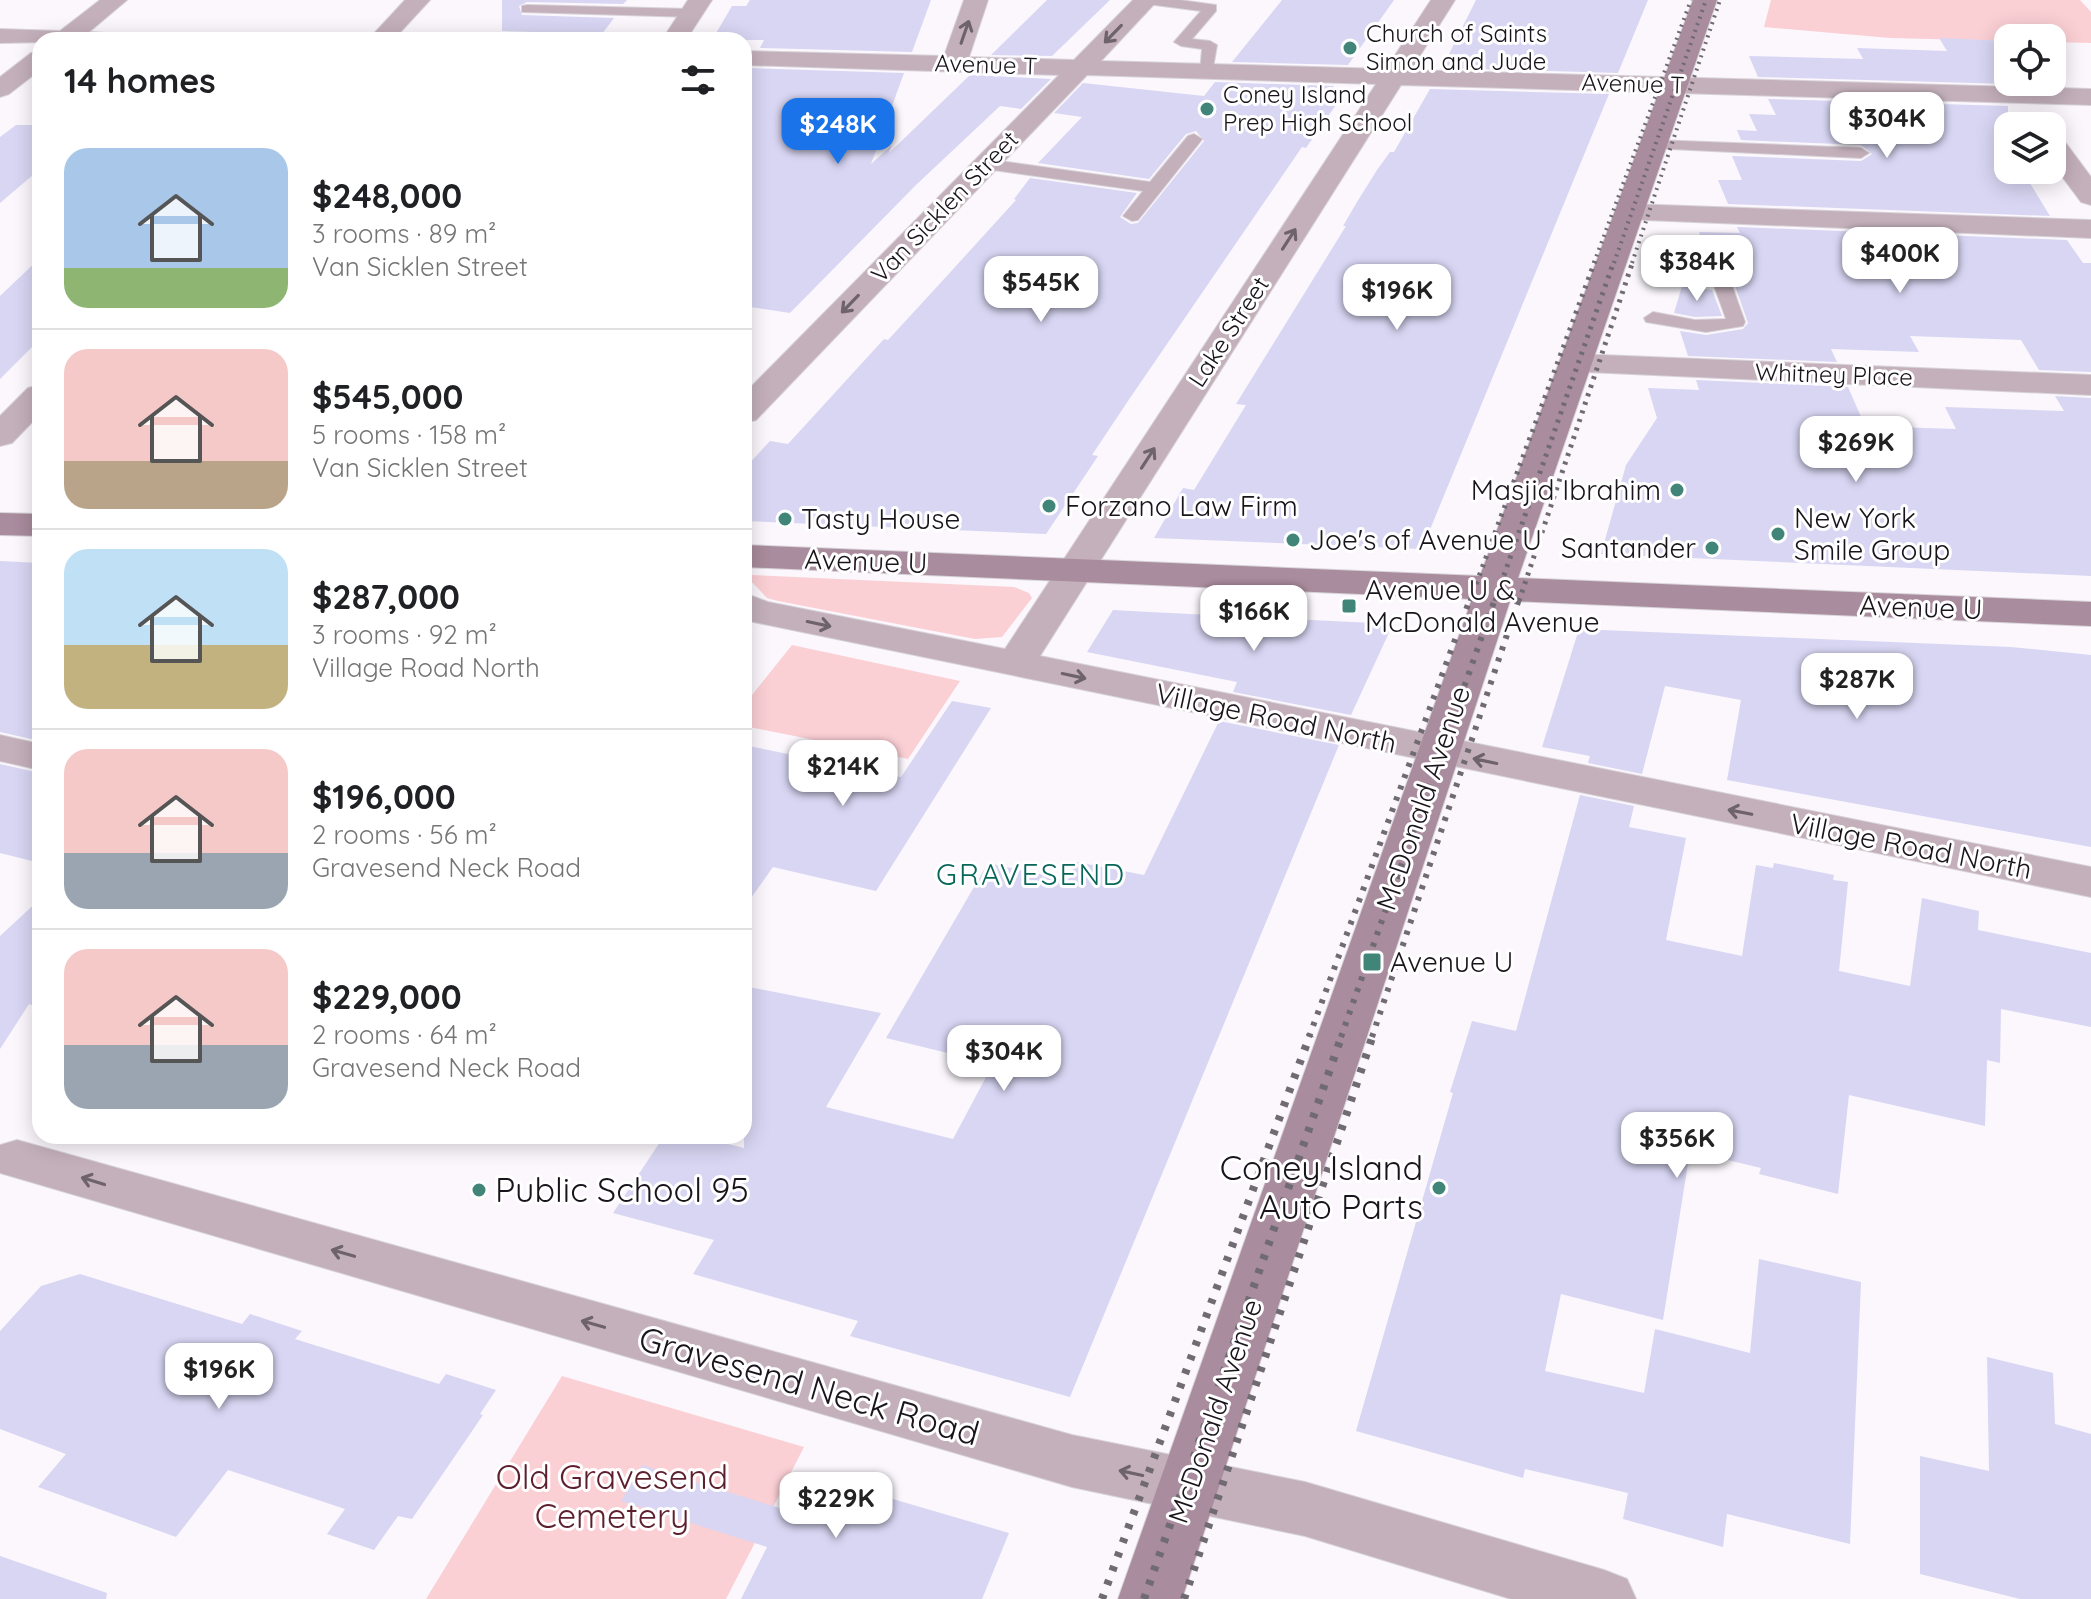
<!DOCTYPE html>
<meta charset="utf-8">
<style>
body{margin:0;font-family:Quicksand,sans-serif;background:#f6f6f6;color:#202124;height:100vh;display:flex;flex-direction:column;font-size:30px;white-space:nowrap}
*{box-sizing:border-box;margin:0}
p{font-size:26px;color:#757577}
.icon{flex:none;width:44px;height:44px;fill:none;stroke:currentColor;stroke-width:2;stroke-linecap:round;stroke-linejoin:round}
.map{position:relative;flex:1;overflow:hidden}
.sheet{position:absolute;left:32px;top:32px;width:720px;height:1112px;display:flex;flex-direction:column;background:#fff;border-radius:24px;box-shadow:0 4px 20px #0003}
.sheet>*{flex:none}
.tools{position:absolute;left:1994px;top:24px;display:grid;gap:16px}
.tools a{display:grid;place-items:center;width:72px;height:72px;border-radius:16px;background:#fff;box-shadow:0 4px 20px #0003;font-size:40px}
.price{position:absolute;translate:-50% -68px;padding:0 18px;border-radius:16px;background:#fff;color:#222;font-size:26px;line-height:52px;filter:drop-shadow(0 2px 4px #0008)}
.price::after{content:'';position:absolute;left:50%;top:48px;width:24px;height:18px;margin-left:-12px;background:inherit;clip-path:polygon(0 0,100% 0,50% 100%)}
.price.active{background:#1a73e8;color:#fff}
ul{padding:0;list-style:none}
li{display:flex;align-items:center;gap:24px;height:200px;padding:0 32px}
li+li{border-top:2px solid #e0e0e0}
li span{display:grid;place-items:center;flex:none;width:224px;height:160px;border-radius:24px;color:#555}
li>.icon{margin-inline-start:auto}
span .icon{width:96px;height:96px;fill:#fffc;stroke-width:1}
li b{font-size:34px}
h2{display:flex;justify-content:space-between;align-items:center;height:96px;padding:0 32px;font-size:34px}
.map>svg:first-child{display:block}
.green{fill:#fbd0d5}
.building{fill:#d8d6f3}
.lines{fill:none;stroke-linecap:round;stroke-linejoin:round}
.lane-casing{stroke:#d7d3d9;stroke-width:2}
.street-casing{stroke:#d7d3d9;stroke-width:2}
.secondary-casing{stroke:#d7d3d9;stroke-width:2}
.lane{fill:#c4b0bb;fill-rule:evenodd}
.street{fill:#c4b0bb;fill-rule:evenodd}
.secondary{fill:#a98c9d;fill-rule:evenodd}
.rail-far3{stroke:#706a72;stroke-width:4;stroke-dasharray:2 5;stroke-linecap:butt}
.rail-far2{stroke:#706a72;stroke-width:5;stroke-dasharray:3 6;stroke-linecap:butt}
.rail-far1{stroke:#706a72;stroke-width:6;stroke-dasharray:4 8;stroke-linecap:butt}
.rail{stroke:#706a72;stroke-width:8;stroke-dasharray:5 10;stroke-linecap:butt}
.oneway{stroke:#6e626b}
.poi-dot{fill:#418579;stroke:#fff;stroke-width:3}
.labels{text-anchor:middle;stroke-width:6;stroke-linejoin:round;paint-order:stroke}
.far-poi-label{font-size:24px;fill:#19131b;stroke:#fff;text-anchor:start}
.far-street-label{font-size:24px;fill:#19131b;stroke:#fff}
.poi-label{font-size:28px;fill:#19131b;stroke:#fff;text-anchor:start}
.street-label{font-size:28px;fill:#19131b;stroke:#fff}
.neighbourhood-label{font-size:30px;letter-spacing:2px;fill:#09665a;stroke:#fff}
.near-poi-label{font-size:34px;fill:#19131b;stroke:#fff;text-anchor:end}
.near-street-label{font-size:34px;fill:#19131b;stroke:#fff}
.near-park-label{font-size:34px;fill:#5d1e2d;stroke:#fff}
</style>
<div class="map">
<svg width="2091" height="1599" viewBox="0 0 2091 1599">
<rect width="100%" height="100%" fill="#fbf7fd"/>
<g class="green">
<path d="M1771 0H2080L2091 12V43L2052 42V38H2008V41L1890 38 1764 27Z"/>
<path d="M752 575 1014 587 1029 593 1032 598 1002 637 975 639 778 601 767 598 748 578Z"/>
<path d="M792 645 960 681 908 759 744 726V705Z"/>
<path d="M562 1376 804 1447 726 1599H426Z"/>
</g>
<g class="building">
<path d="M502 0H627L623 4 527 2 519 6 522 15 614 18 602 34 502 31Z"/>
<path d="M750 0H931L912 52 760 48 764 40H712L732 6H746Z"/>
<path d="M1047 0H1110L1052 56 991 55Z"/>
<path d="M1282 0H1394L1348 65 1232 62Z"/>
<path d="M1476 0H1648L1618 73 1442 68Z"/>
<path d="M1939 38 2008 41V84L1758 77 1749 56 1863 59 1857 48 1947 51Z"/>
<path d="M749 68 904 73 871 164 892 145 889 153 970 75 1051 79 1021 109 1000 106 916 185 790 313 744 306V77Z"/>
<path d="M1215 82 1334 86 1324 100 1338 102 1306 148 1302 147 1130 398 1092 455 1098 456 1046 534 744 521V469L770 441 788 444 884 339 888 340 945 278 1016 200 1014 199 1030 178 1137 193 1120 217 1131 224 1138 223 1204 141 1196 131 1186 134 1149 179 1038 163 1082 117 1054 113 1083 83 1204 96Z"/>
<path d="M1430 89 1609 94 1422 549 1154 538 1183 488 1194 490 1246 405 1236 404 1346 226H1343L1357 202 1377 170 1390 152H1394Z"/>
<path d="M1768 99 2008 106V170H2022L2050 216 1728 204 1718 180H1742L1732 156 1861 161 1872 154 1861 145 1741 140 1737 130 1757 131 1749 114 1776 115Z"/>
<path d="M16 125H40V169L0 203V137Z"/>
<path d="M1737 227 2067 240 2083 263H2091V372L2039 370 2021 340 1910 336 1919 352 1831 349 1837 362 1688 356 1680 331 1706 335 1743 329 1748 323 1723 251 1712 244 1704 247 1699 232 1740 233Z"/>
<path d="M40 258V339L0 379V296Z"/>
<path d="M1682 286 1712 290 1722 316 1695 317 1674 313Z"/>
<path d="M1696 380 1848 387 1865 426 1956 429 1945 407 2064 411 2055 396 2091 398V576L1601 554 1626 465 1657 418 1648 388 1699 390Z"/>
<path d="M0 561 40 563V741L0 732Z"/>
<path d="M1113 610 1149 612 1393 624 1351 715 1233 692 1237 682 1087 652Z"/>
<path d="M1579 629 2011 647 2091 655V847L1727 780 1741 700 1665 686 1642 774 1588 763 1590 756 1542 747Z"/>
<path d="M952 701 991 708 876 891 773 867 744 908V745L901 777Z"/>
<path d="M1219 721 1339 745 1070 1397 850 1336 858 1321 693 1274 714 1240 613 1213 664 1136H697L744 1148V986L881 1013 826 1107 953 1139 993 1064 886 1038 988 863 1068 880 1077 862 1144 875Z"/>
<path d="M0 764 40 773V863L0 853Z"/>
<path d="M1580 795 1634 806 1629 827 1686 838 1666 940 1742 956 1756 865 1773 868 1774 863 1834 875 1833 880 1848 882 1839 971 1910 986 1922 898 1979 911 1978 930 2091 953V1027L2001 1009 2000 1063 1987 1060 1985 1126 1849 1095 1838 1194 1759 1174 1761 1168 1690 1151 1663 1320 1561 1294 1545 1371 1644 1393 1655 1329 1750 1353 1759 1259 1861 1282 1850 1544 1727 1514 1723 1547 1623 1519 1628 1493 1525 1469 1523 1478 1356 1431 1453 1093 1450 1092 1472 1021 1516 1031Z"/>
<path d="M40 899V1008L29 1004 0 1049V936Z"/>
<path d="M80 1274 242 1324 250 1314 302 1331 295 1339 439 1384 446 1374 496 1390 480 1414 483 1415 412 1519 398 1516 374 1550 327 1534 345 1509 228 1470 176 1537 38 1487 66 1454 0 1429V1331L41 1286Z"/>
<path d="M1987 1357 2053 1373 2055 1424 2091 1434V1599H2020L1920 1574V1456L1989 1471Z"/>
<path d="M642 1465 786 1510 804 1473 1009 1533 982 1599H741L767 1547 621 1501Z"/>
<path d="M0 1556 107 1593 106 1599H0Z"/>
</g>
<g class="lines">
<g class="lane-casing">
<g id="lane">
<path d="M1140 0H1180L1216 5V11L1192 39 1210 41 1217 45 1212 74 1207 75 1200 71 1202 49 1181 46 1174 42 1201 11 1147 4Z"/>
<path d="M527 5 691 9 698 13 691 17 522 12V6Z"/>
<path d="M1194 134 1202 139 1200 142 1138 220 1132 221 1123 216 1143 191 986 169 978 164 986 159 1150 182 1188 136Z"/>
<path d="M1655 140 1861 148 1869 153 1861 158 1649 148V142Z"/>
<path d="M1711 247 1720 252 1745 322 1743 326 1706 332 1646 322 1644 318 1653 312 1695 320 1726 319 1702 252Z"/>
</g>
</g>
<g class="street-casing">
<g id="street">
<path d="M100 0H127L89 32 136 35 139 40 0 43V29L60 31Z"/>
<path d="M405 0H430L393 40H368Z"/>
<path d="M688 0H712L686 40H662Z"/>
<path d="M964 0H988L969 57 1074 60 1133 0H1158L1101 61 1386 69 1431 0H1455L1411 70 2091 89V105L1401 85 1040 656 2091 867V897L744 620V593L768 602 1005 649 1376 84 1087 75 756 420 744 423V394L1059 75 744 65V51L944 56Z"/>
<path d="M40 51V70L9 94 0 97V77L31 53Z"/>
<path d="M2052 136 2062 138 2091 177V205L2081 202 2052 163Z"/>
<path d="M1630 204 2091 220V238L1620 219 1616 213 1620 207Z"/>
<path d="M1577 354 2091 375V395L1565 371 1561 364 1565 357Z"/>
<path d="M40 385V414L12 443 0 446V416L28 388Z"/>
<path d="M0 735 40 744V770L0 761Z"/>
<path d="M17 1140 1072 1435 1305 1482 1604 1570 1627 1579 1636 1599H1511L1305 1536 1072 1487 0 1173V1145Z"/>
</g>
</g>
<g class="secondary-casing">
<g id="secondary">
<path d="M1693 0H1717L1518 578 2091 602V626L1510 601 1182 1599H1118L1472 599 744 567V545L1480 576Z"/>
<path d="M0 513 40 514V536L0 535Z"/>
</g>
</g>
<use href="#lane" class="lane"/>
<use href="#street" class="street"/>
<use href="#secondary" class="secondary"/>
<g class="rail-far3">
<path d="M1594 263 1691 0"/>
<path d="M1614 263 1706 0"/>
<path d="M1632 263 1720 0"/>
</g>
<g class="rail-far2">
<path d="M1470 601 1595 261"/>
<path d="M1495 601 1614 261"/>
<path d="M1519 601 1633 261"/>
</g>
<g class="rail-far1">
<path d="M1309 1037 1470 599"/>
<path d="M1341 1037 1495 599"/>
<path d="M1372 1037 1519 599"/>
</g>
<g class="rail">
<path d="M1102 1599 1310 1035"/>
<path d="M1144 1599 1342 1035"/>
<path d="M1184 1599 1373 1035"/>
</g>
</g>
<defs><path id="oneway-shaft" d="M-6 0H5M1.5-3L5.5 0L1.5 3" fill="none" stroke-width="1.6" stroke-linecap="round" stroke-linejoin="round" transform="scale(2)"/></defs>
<g class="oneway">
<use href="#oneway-shaft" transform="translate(965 32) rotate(-71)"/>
<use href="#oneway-shaft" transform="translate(1113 34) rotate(134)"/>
<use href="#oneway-shaft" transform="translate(1289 239) rotate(-57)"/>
<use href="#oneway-shaft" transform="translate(850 304) rotate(134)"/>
<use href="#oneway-shaft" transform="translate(1148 458) rotate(-57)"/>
<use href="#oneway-shaft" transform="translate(819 624) rotate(12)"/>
<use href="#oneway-shaft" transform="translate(1074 676) rotate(12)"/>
<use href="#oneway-shaft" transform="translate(1485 761) rotate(-168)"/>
<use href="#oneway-shaft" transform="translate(1740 812) rotate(-169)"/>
<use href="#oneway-shaft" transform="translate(93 1181) rotate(-163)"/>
<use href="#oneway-shaft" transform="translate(343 1253) rotate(-164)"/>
<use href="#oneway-shaft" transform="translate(593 1324) rotate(-164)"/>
<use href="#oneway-shaft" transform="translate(1131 1473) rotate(-168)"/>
</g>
<g class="poi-dot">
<circle cx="1350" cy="48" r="8"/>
<circle cx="1207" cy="109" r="8"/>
<circle cx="1677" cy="490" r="8"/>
<circle cx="1049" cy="506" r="8"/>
<circle cx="785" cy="519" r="8"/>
<circle cx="1778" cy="534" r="8"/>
<circle cx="1293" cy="540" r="8"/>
<circle cx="1712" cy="548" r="8"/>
<rect x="1341" y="598" width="16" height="16" rx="4"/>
<rect x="1362" y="952" width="20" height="20" rx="4"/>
<circle cx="1439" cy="1188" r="8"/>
<circle cx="479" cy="1190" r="8"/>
</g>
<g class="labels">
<g class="far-poi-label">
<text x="1366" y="42">Church of Saints<tspan x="1366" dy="28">Simon and Jude</tspan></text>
<text x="1223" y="103">Coney Island<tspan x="1223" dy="28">Prep High School</tspan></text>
</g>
<g class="far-street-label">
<text transform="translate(986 65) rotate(2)" y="8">Avenue T</text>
<text transform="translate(1633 84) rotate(2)" y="8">Avenue T</text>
<text transform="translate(945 207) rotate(-46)" y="8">Van Sicklen Street</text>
<text transform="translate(1229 332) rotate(-57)" y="8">Lake Street</text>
<text transform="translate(1834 375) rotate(2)" y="8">Whitney Place</text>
</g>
<g class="poi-label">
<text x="1661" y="500" text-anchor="end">Masjid Ibrahim</text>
<text x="1065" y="516">Forzano Law Firm</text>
<text x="1794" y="528">New York<tspan x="1794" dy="32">Smile Group</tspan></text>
<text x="801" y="529">Tasty House</text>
<text x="1309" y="550">Joe's of Avenue U</text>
<text x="1696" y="558" text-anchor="end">Santander</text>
<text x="1365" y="600">Avenue U &amp;<tspan x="1365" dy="32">McDonald Avenue</tspan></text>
<text x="1390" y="972">Avenue U</text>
</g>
<g class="street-label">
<text transform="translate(866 561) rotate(2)" y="10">Avenue U</text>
<text transform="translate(1921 607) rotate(2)" y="10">Avenue U</text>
<text transform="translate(1276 718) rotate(12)" y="10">Village Road North</text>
<text transform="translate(1423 798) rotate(-71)" y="10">McDonald Avenue</text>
<text transform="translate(1911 846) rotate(11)" y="10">Village Road North</text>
<text transform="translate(1215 1411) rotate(-71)" y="10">McDonald Avenue</text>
</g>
<g class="neighbourhood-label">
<text x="1031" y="885">GRAVESEND</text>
</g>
<g class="near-poi-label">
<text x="1423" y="1180">Coney Island<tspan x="1423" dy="39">Auto Parts</tspan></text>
<text x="495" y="1202" text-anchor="start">Public School 95</text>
</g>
<g class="near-street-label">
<text transform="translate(809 1386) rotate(16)" y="12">Gravesend Neck Road</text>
</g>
<g class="near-park-label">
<text x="612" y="1489">Old Gravesend<tspan x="612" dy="39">Cemetery</tspan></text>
</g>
</g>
</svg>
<div class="tools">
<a><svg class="icon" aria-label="locate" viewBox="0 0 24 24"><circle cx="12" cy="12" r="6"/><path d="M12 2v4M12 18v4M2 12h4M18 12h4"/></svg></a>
<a><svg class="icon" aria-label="layers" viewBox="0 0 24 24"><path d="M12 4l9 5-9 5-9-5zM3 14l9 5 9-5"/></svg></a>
</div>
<b class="price" style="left:1887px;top:160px">$304K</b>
<b class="price active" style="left:838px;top:166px">$248K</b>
<b class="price" style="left:1900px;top:295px">$400K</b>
<b class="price" style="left:1697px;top:303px">$384K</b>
<b class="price" style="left:1041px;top:324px">$545K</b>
<b class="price" style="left:1397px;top:332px">$196K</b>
<b class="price" style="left:1856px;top:484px">$269K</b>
<b class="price" style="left:1254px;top:653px">$166K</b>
<b class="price" style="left:1857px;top:721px">$287K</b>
<b class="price" style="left:843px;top:808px">$214K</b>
<b class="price" style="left:1004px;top:1093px">$304K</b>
<b class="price" style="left:1677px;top:1180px">$356K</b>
<b class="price" style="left:219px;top:1411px">$196K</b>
<b class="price" style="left:836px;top:1540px">$229K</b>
<section class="sheet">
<h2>14 homes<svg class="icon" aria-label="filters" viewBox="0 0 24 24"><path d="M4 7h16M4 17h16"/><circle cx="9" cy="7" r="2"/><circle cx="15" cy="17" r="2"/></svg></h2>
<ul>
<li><span style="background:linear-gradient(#a9c7e8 75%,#8fb573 0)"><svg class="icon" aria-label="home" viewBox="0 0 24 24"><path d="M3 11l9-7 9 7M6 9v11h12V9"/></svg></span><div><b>$248,000</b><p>3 rooms · 89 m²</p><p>Van Sicklen Street</p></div></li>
<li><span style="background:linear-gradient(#f6c9c9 70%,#b9a48a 0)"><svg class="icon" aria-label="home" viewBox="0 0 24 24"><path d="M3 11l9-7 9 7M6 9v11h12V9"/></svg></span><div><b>$545,000</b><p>5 rooms · 158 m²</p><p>Van Sicklen Street</p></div></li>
<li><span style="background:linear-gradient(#bfe0f5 60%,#c2b280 0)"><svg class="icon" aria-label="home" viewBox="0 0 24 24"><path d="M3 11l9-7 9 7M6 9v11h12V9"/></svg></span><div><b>$287,000</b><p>3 rooms · 92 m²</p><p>Village Road North</p></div></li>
<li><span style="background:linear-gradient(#f6c9c9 65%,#9aa5b1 0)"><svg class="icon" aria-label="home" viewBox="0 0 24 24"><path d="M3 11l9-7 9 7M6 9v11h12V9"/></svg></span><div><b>$196,000</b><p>2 rooms · 56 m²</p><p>Gravesend Neck Road</p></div></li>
<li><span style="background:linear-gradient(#f6c9c9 60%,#9aa5b1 0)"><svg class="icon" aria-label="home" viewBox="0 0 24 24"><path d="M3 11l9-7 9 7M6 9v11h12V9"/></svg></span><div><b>$229,000</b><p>2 rooms · 64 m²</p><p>Gravesend Neck Road</p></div></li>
</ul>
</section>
</div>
